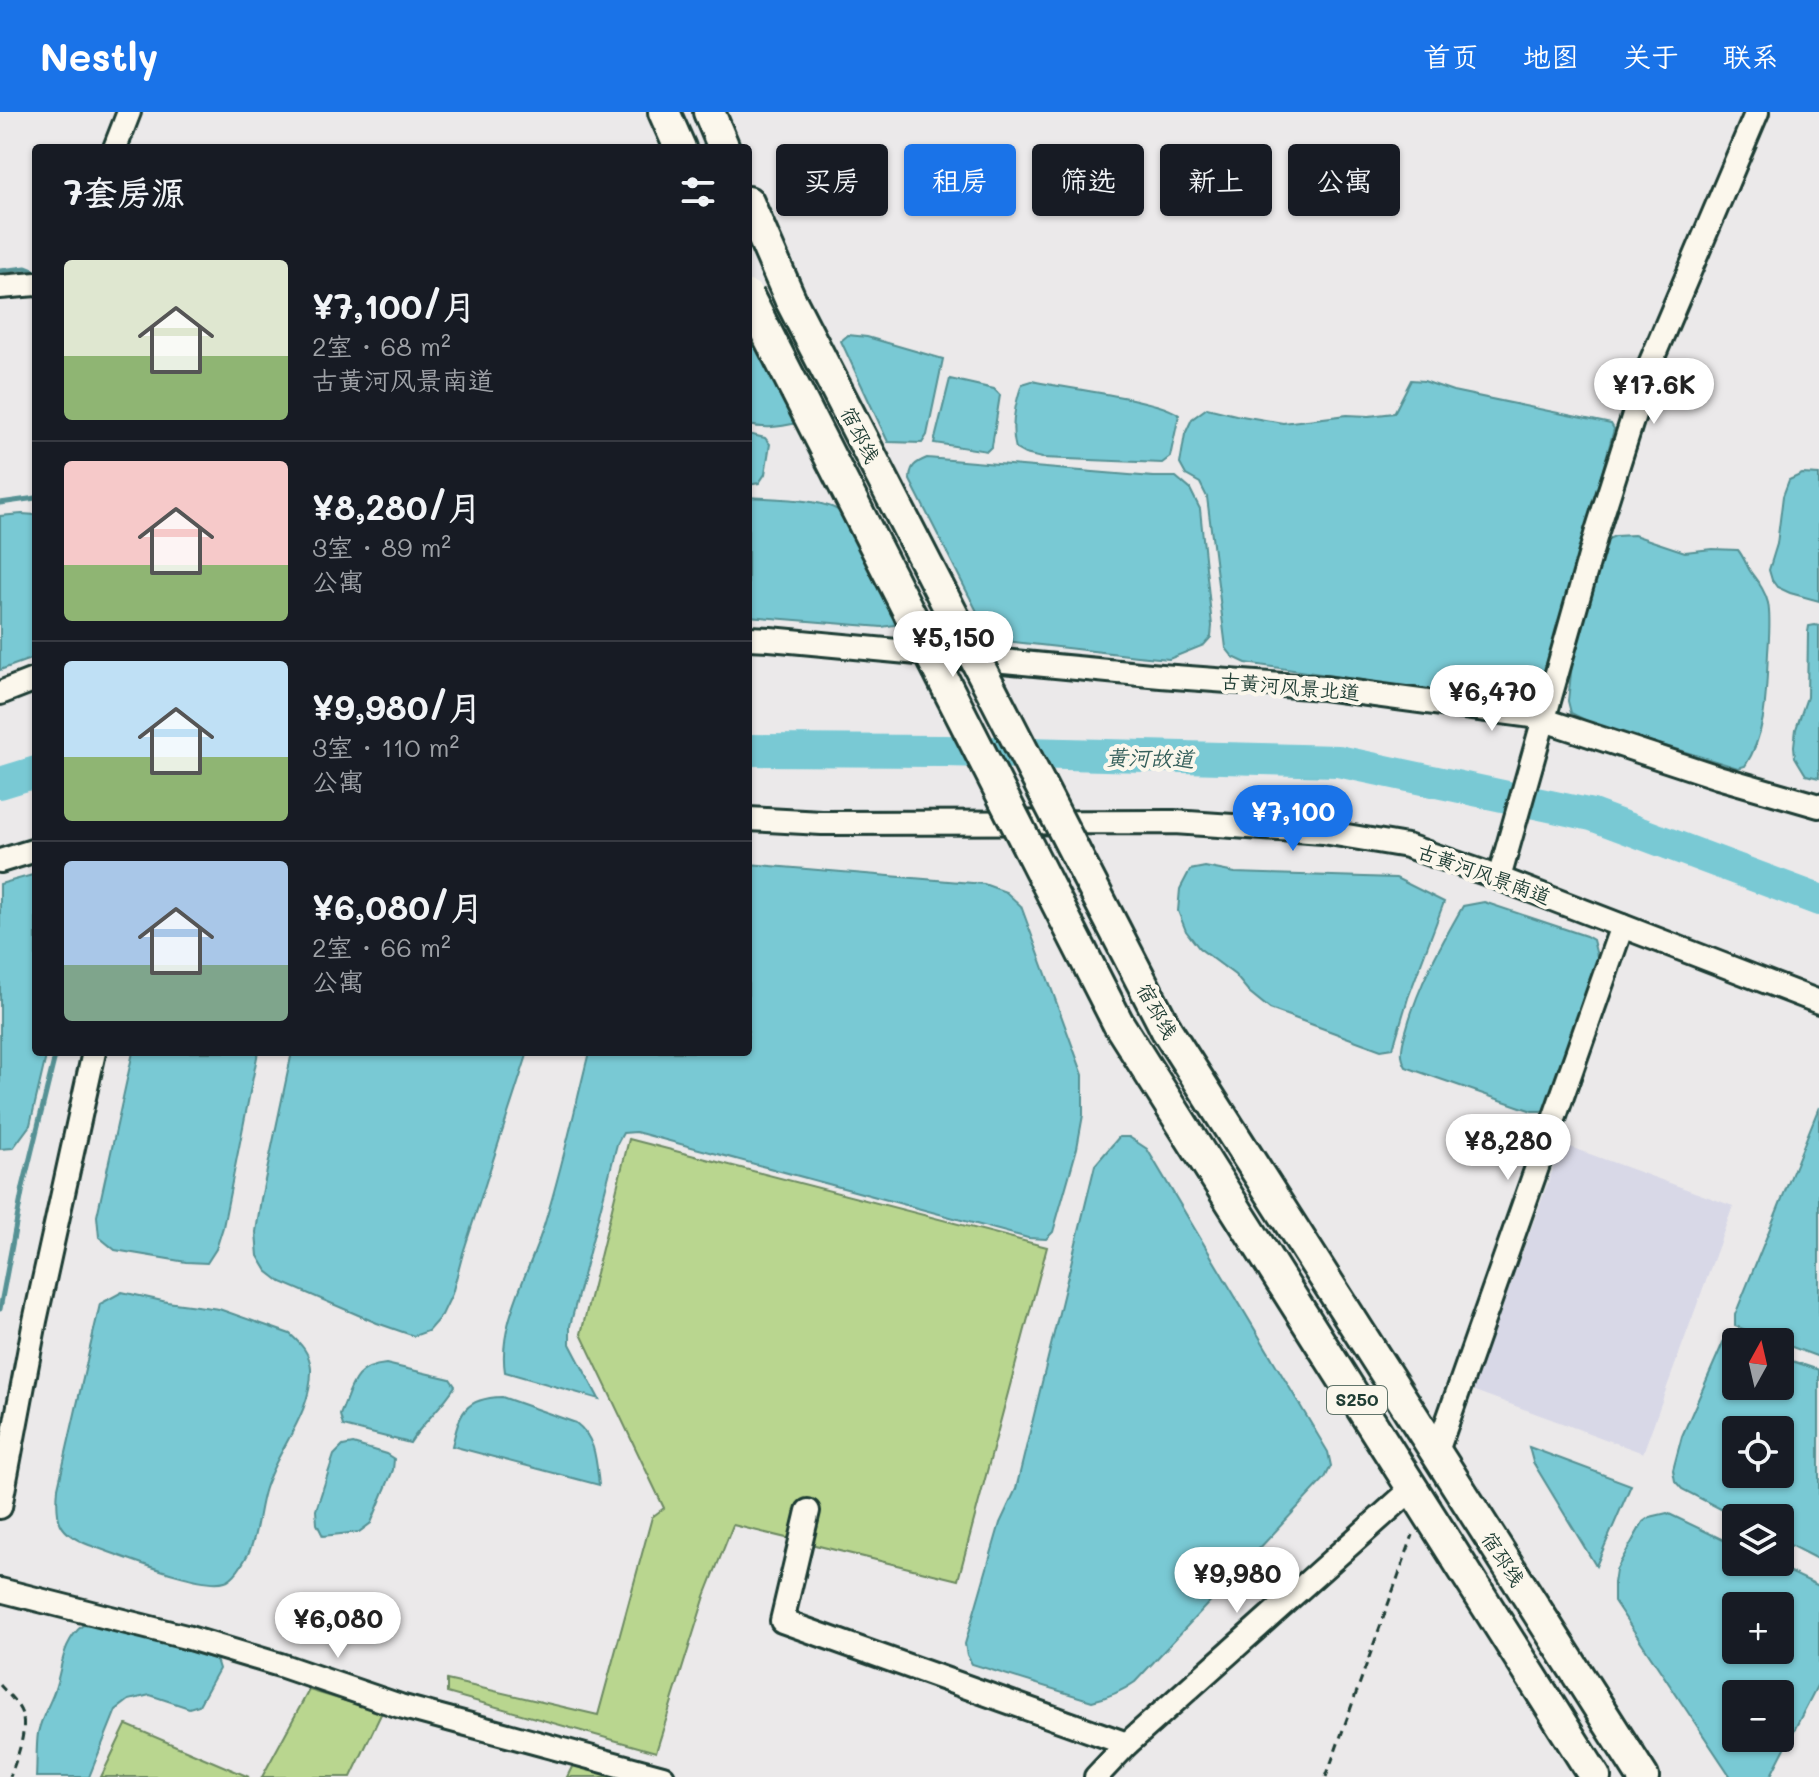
<!DOCTYPE html>
<html lang="zh">
<meta charset="utf-8">
<style>
body{margin:0;font-family:Mali,"LXGW WenKai TC",sans-serif;background:#20242c;color:#f1f3f6;height:100vh;display:flex;flex-direction:column;font-size:30px;white-space:nowrap}
*{box-sizing:border-box;margin:0}
p{font-size:26px;color:#9ea1a6}
.icon{flex:none;width:44px;height:44px;fill:none;stroke:currentColor;stroke-width:2;stroke-linecap:round;stroke-linejoin:round}
.map{position:relative;flex:1;overflow:hidden}
.details{position:absolute;left:32px;top:32px;width:720px;height:912px;display:flex;flex-direction:column;background:#171b24;border-radius:8px;box-shadow:0 2px 6px #0004}
.details>*{flex:none}
.guide{position:absolute;left:776px;top:32px;width:760px;height:72px;display:flex;gap:16px}
.needle{width:52px;rotate:8deg}
.controls{position:absolute;left:1722px;top:1216px;display:grid;gap:16px}
.controls a{display:grid;place-items:center;width:72px;height:72px;border-radius:8px;background:#171b24;box-shadow:0 2px 6px #0004;font-size:40px}
.price{position:absolute;translate:-50% -68px;padding:0 18px;border-radius:28px;background:#fff;color:#222;font-size:26px;line-height:52px;filter:drop-shadow(0 2px 4px #0008)}
.price::after{content:'';position:absolute;left:50%;top:48px;width:24px;height:18px;margin-left:-12px;background:inherit;clip-path:polygon(0 0,100% 0,50% 100%)}
.price.current{background:#1a73e8;color:#fff}
ul{padding:0;list-style:none}
li{display:flex;align-items:center;gap:24px;height:200px;padding:0 32px}
li+li{border-top:2px solid #363941}
li span{display:grid;place-items:center;flex:none;width:224px;height:160px;border-radius:8px;color:#555}
li>.icon{margin-inline-start:auto}
span .icon{width:96px;height:96px;fill:#fffc;stroke-width:1}
li b{font-size:34px}
h2{display:flex;justify-content:space-between;align-items:center;height:96px;padding:0 32px;font-size:34px}
.tag{padding:0 28px;border-radius:8px;background:#171b24;box-shadow:0 2px 6px #0004;font-size:28px;line-height:72px}
.tag.current{background:#1a73e8;color:#fff}
header{display:flex;align-items:center;gap:48px;box-sizing:border-box;height:112px;padding:0 40px;background:#1a73e8;color:#fff}
header strong{font-size:38px}
nav{display:flex;gap:44px;margin-inline-start:auto;font-size:28px}
.map>svg:first-child{display:block}
.built{fill:#d8d8e7}
.green{fill:#b9d68f;stroke:#6c8a62;stroke-width:2}
.water{fill:#79c9d4;stroke:#559194;stroke-width:2;fill-rule:evenodd}
.lines{fill:none;stroke-linecap:round;stroke-linejoin:round}
.stream{stroke:#559194;stroke-width:5}
.river{stroke:#79c9d4;stroke-width:32}
.minor-casing{stroke:#1f3d34;stroke-width:28}
.major-casing{stroke:#1f3d34;stroke-width:36}
.path{stroke:#1f3d34;stroke-width:3;stroke-dasharray:8 6;stroke-linecap:butt}
.minor{stroke:#fbf7ec;stroke-width:22}
.major{stroke:#fbf7ec;stroke-width:30}
.major-bridge-casing{stroke:#1f3d34;stroke-width:36;stroke-linecap:butt}
.major-bridge{stroke:#fbf7ec;stroke-width:30}
.labels{text-anchor:middle;stroke-width:8;stroke-linejoin:round;paint-order:stroke}
.shield{fill:#fbf7ec;stroke:#61756b;stroke-width:2}
.shield-label{font-size:18px;font-weight:bold;fill:#1f3d34}
.street-label{font-size:20px;fill:#1f3d34;stroke:#fbf7ec}
.water-label{font-size:22px;font-style:italic;fill:#36605c;stroke:#fbf7ec}
</style>
<header>
<strong>Nestly</strong>
<nav><a>首页</a><a>地图</a><a>关于</a><a>联系</a></nav>
</header>
<div class="map">
<svg width="1819" height="1665" viewBox="0 0 1819 1665">
<rect width="100%" height="100%" fill="#ebe9ea"/>
<filter id="ink" filterUnits="userSpaceOnUse"><feTurbulence type="fractalNoise" baseFrequency=".0125" numOctaves="2"/><feDisplacementMap in="SourceGraphic" scale="16" xChannelSelector="R" yChannelSelector="G"/><feConvolveMatrix kernelMatrix="1 2 1 2 8 2 1 2 1" color-interpolation-filters="sRGB"/></filter>
<g filter="url(#ink)">
<path class="built" d="M1562 1032 1733 1094 1643 1341 1472 1278Z"/>
<g class="green">
<path d="M629 1027 1047 1135 958 1468 733 1413 705 1484 656 1640 447 1581V1568L598 1603 652 1405 664 1396 581 1222Z"/>
<path d="M309 1578 382 1600 351 1665H262Z"/>
<path d="M126 1613H127L249 1665H101Z"/>
<path d="M575 1649 631 1665H567Z"/>
</g>
<g class="water">
<path d="M748 206 797 311C779 315 765 317 748 313Z"/>
<path d="M848 223 867 225 943 247 927 323 922 331 888 330 841 229Z"/>
<path d="M950 267 994 277 1000 283 992 334 987 339 934 331Z"/>
<path d="M1411 268 1424 269 1453 279 1611 312 1614 317 1543 579 1538 591 1530 597 1515 596 1361 568 1246 551 1233 545 1226 536 1207 385 1200 371 1186 363 1180 352 1185 322 1192 307 1207 296 1236 303 1283 311 1347 303 1369 304 1394 301Z"/>
<path d="M1032 269C1062 276 1160 287 1179 303L1170 345 1162 351 1042 346 1025 342 1016 337C1010 316 1015 292 1022 272Z"/>
<path d="M748 322 765 326 770 332 765 362 759 371 748 373Z"/>
<path d="M927 346 1153 365H1176L1190 377 1200 397 1212 514 1211 525 1204 533 1169 547 1137 544 997 528 989 523 910 368C910 354 915 351 927 346Z"/>
<path d="M1802 362 1819 363V489L1790 481 1777 475 1772 468 1769 458 1777 432 1783 384 1789 368Z"/>
<path d="M748 385C772 387 825 386 842 401L894 502 895 513 882 515 748 504Z"/>
<path d="M22 402 36 403V545L0 558V404Z"/>
<path d="M1634 423 1685 440 1712 437 1738 438C1743 444 1746 452 1750 459 1757 469 1765 478 1768 491 1771 507 1769 525 1768 541 1766 579 1767 621 1745 654L1738 656 1593 612 1571 601 1568 589 1575 524 1606 428 1615 424Z"/>
<path d="M1815 513 1819 514V666L1806 663 1795 645 1794 634 1796 617 1807 585 1808 520 1809 514Z"/>
<path d="M748 752 984 772 1006 780 1021 794 1083 963V1003L1077 1036 1053 1120 1046 1127 1028 1126 636 1020 623 1021 617 1032 570 1214V1232L599 1287 505 1260C497 1210 533 1154 546 1107 563 1052 575 996 589 940H748Z"/>
<path d="M1205 755 1235 761 1396 766 1444 790 1408 886 1393 936 1381 938 1270 897 1249 880 1235 863 1199 836 1186 819 1178 799 1180 777 1190 758Z"/>
<path d="M36 762V940H47L30 1013 13 1036 0 1037V772Z"/>
<path d="M1484 790 1586 824 1593 828 1597 844V863L1552 993 1544 999H1532L1417 959 1406 955C1404 951 1402 947 1402 943 1401 935 1404 926 1406 919 1418 874 1440 834 1463 794Z"/>
<path d="M133 940H258L223 1115 216 1137 207 1151 186 1150 115 1138 99 1125 97 1104Z"/>
<path d="M292 940H528L463 1141 452 1182 442 1203 428 1219 414 1224 377 1211 281 1170 267 1159 258 1144 256 1120 261 1087Z"/>
<path d="M1819 995V1245L1735 1214V1203Z"/>
<path d="M1119 1025H1129L1147 1037 1328 1340 1331 1354 1325 1366 1135 1570C1121 1580 1109 1585 1092 1589L972 1552 967 1543 965 1532 1000 1411 1016 1377 1095 1053Z"/>
<path d="M122 1180 167 1190 219 1197 290 1222C301 1232 310 1241 311 1257 312 1302 278 1336 265 1376 258 1397 258 1423 248 1442 243 1451 235 1466 225 1469 201 1477 117 1442 89 1433 58 1421 55 1408 58 1376L100 1192Z"/>
<path d="M1725 1226 1738 1230H1736V1274H1780V1245L1819 1258V1448L1780 1428V1406H1738L1682 1377 1675 1369 1673 1358 1682 1324ZM1736 1318H1780V1362H1736Z"/>
<path d="M386 1252 450 1267 455 1274C442 1295 423 1310 410 1331L343 1314 340 1303C352 1275 352 1255 386 1252Z"/>
<path d="M502 1285 576 1311C596 1326 596 1349 599 1373L452 1334C460 1301 464 1286 502 1285Z"/>
<path d="M353 1332 386 1342 394 1347 393 1358 371 1411 359 1420 323 1424 317 1412 316 1398 334 1343 343 1334Z"/>
<path d="M1529 1335 1631 1373 1596 1454 1533 1350Z"/>
<path d="M1667 1401 1736 1434V1450H1769L1819 1474V1570L1770 1665H1731L1614 1489V1471L1616 1458 1643 1410 1650 1405ZM1736 1494H1780V1538H1736ZM1736 1582H1780V1626H1736Z"/>
<path d="M83 1513 120 1517 215 1544 219 1557 199 1593 189 1596 150 1583 129 1588 116 1598 89 1665H36C37 1651 36 1635 38 1621 41 1606 49 1594 54 1580 63 1555 61 1531 83 1513Z"/>
</g>
<g class="lines">
<g class="stream">
<path d="M0 159 26 156 36 160"/>
<path d="M0 391 36 386"/>
<path d="M0 1197 23 1075 56 940"/>
</g>
<g class="river">
<path d="M748 638 945 639 1338 649 1592 703 1819 788"/>
<path d="M0 671 36 660"/>
</g>
<g class="minor-casing">
<g id="minor">
<path d="M115 36 129 0"/>
<path d="M0 175 36 172"/>
<path d="M748 526 770 527 1161 564 1323 576 1532 604 1718 665 1819 694"/>
<path d="M0 581 36 567"/>
<path d="M748 707 822 711 1174 710 1323 720 1407 734 1485 761 1819 890"/>
<path d="M0 749 36 738"/>
<path d="M1499 766 1597 419 1650 252 1757 0"/>
<path d="M1436 1342 1622 814"/>
<path d="M0 1395 35 1209 94 940"/>
<path d="M808 1399 782 1509 1127 1632"/>
<path d="M0 1478 186 1525 280 1553 400 1594 663 1665"/>
<path d="M1096 1665 1127 1632 1413 1376"/>
</g>
</g>
<g class="major-casing">
<g id="major">
<path d="M664 0 680 36"/>
<path d="M709 0 724 36"/>
<path d="M748 90 791 189"/>
<path d="M1118 911 1595 1665"/>
<path d="M1166 917 1643 1665"/>
</g>
</g>
<g class="path">
<path d="M0 1573C8 1582 21 1594 23 1606 26 1624 16 1648 10 1665"/>
<path d="M1326 1665 1413 1423"/>
</g>
<use href="#minor" class="minor"/>
<use href="#major" class="major"/>
<g class="major-bridge-casing">
<g id="major-bridge">
<path d="M748 184 1118 911"/>
<path d="M791 189 1166 917"/>
</g>
</g>
<use href="#major-bridge" class="major-bridge"/>
</g>
</g>
<g class="labels">
<rect class="shield" x="1327" y="1274" width="60" height="28" rx="6"/>
<g class="shield-label">
<text x="1357" y="1294">S250</text>
</g>
<g class="street-label">
<text transform="translate(860 323) rotate(63)" y="7">宿邳线</text>
<text transform="translate(1290 575) rotate(5)" y="7">古黄河风景北道</text>
<text transform="translate(1484 762) rotate(20)" y="7">古黄河风景南道</text>
<text transform="translate(1157 899) rotate(61)" y="7">宿邳线</text>
<text transform="translate(1503 1447) rotate(57)" y="7">宿邳线</text>
</g>
<g class="water-label">
<text transform="translate(1150 646) rotate(1)" y="8">黄河故道</text>
</g>
</g>
</svg>
<div class="controls">
<a><svg class="needle" viewBox="-14 -14 28 28"><path d="M0-13l5 13h-10z" fill="#e53935"/><path d="M0 13l5-13h-10z" fill="#9ea1a6"/></svg></a>
<a><svg class="icon" aria-label="locate" viewBox="0 0 24 24"><circle cx="12" cy="12" r="6"/><path d="M12 2v4M12 18v4M2 12h4M18 12h4"/></svg></a>
<a><svg class="icon" aria-label="layers" viewBox="0 0 24 24"><path d="M12 4l9 5-9 5-9-5zM3 14l9 5 9-5"/></svg></a>
<a>+</a>
<a>−</a>
</div>
<b class="price" style="left:1654px;top:314px">¥17.6K</b>
<b class="price" style="left:953px;top:567px">¥5,150</b>
<b class="price" style="left:1492px;top:621px">¥6,470</b>
<b class="price current" style="left:1293px;top:741px">¥7,100</b>
<b class="price" style="left:1508px;top:1070px">¥8,280</b>
<b class="price" style="left:1237px;top:1503px">¥9,980</b>
<b class="price" style="left:338px;top:1548px">¥6,080</b>
<div class="guide">
<a class="tag">买房</a>
<a class="tag current">租房</a>
<a class="tag">筛选</a>
<a class="tag">新上</a>
<a class="tag">公寓</a>
</div>
<section class="details">
<h2>7套房源<svg class="icon" aria-label="filters" viewBox="0 0 24 24"><path d="M4 7h16M4 17h16"/><circle cx="9" cy="7" r="2"/><circle cx="15" cy="17" r="2"/></svg></h2>
<ul>
<li><span style="background:linear-gradient(#dfe7d0 60%,#8fb573 0)"><svg class="icon" aria-label="home" viewBox="0 0 24 24"><path d="M3 11l9-7 9 7M6 9v11h12V9"/></svg></span><div><b>¥7,100/月</b><p>2室 · 68 m²</p><p>古黄河风景南道</p></div></li>
<li><span style="background:linear-gradient(#f6c9c9 65%,#8fb573 0)"><svg class="icon" aria-label="home" viewBox="0 0 24 24"><path d="M3 11l9-7 9 7M6 9v11h12V9"/></svg></span><div><b>¥8,280/月</b><p>3室 · 89 m²</p><p>公寓</p></div></li>
<li><span style="background:linear-gradient(#bfe0f5 60%,#8fb573 0)"><svg class="icon" aria-label="home" viewBox="0 0 24 24"><path d="M3 11l9-7 9 7M6 9v11h12V9"/></svg></span><div><b>¥9,980/月</b><p>3室 · 110 m²</p><p>公寓</p></div></li>
<li><span style="background:linear-gradient(#a9c7e8 65%,#7fa58c 0)"><svg class="icon" aria-label="home" viewBox="0 0 24 24"><path d="M3 11l9-7 9 7M6 9v11h12V9"/></svg></span><div><b>¥6,080/月</b><p>2室 · 66 m²</p><p>公寓</p></div></li>
</ul>
</section>
</div>
